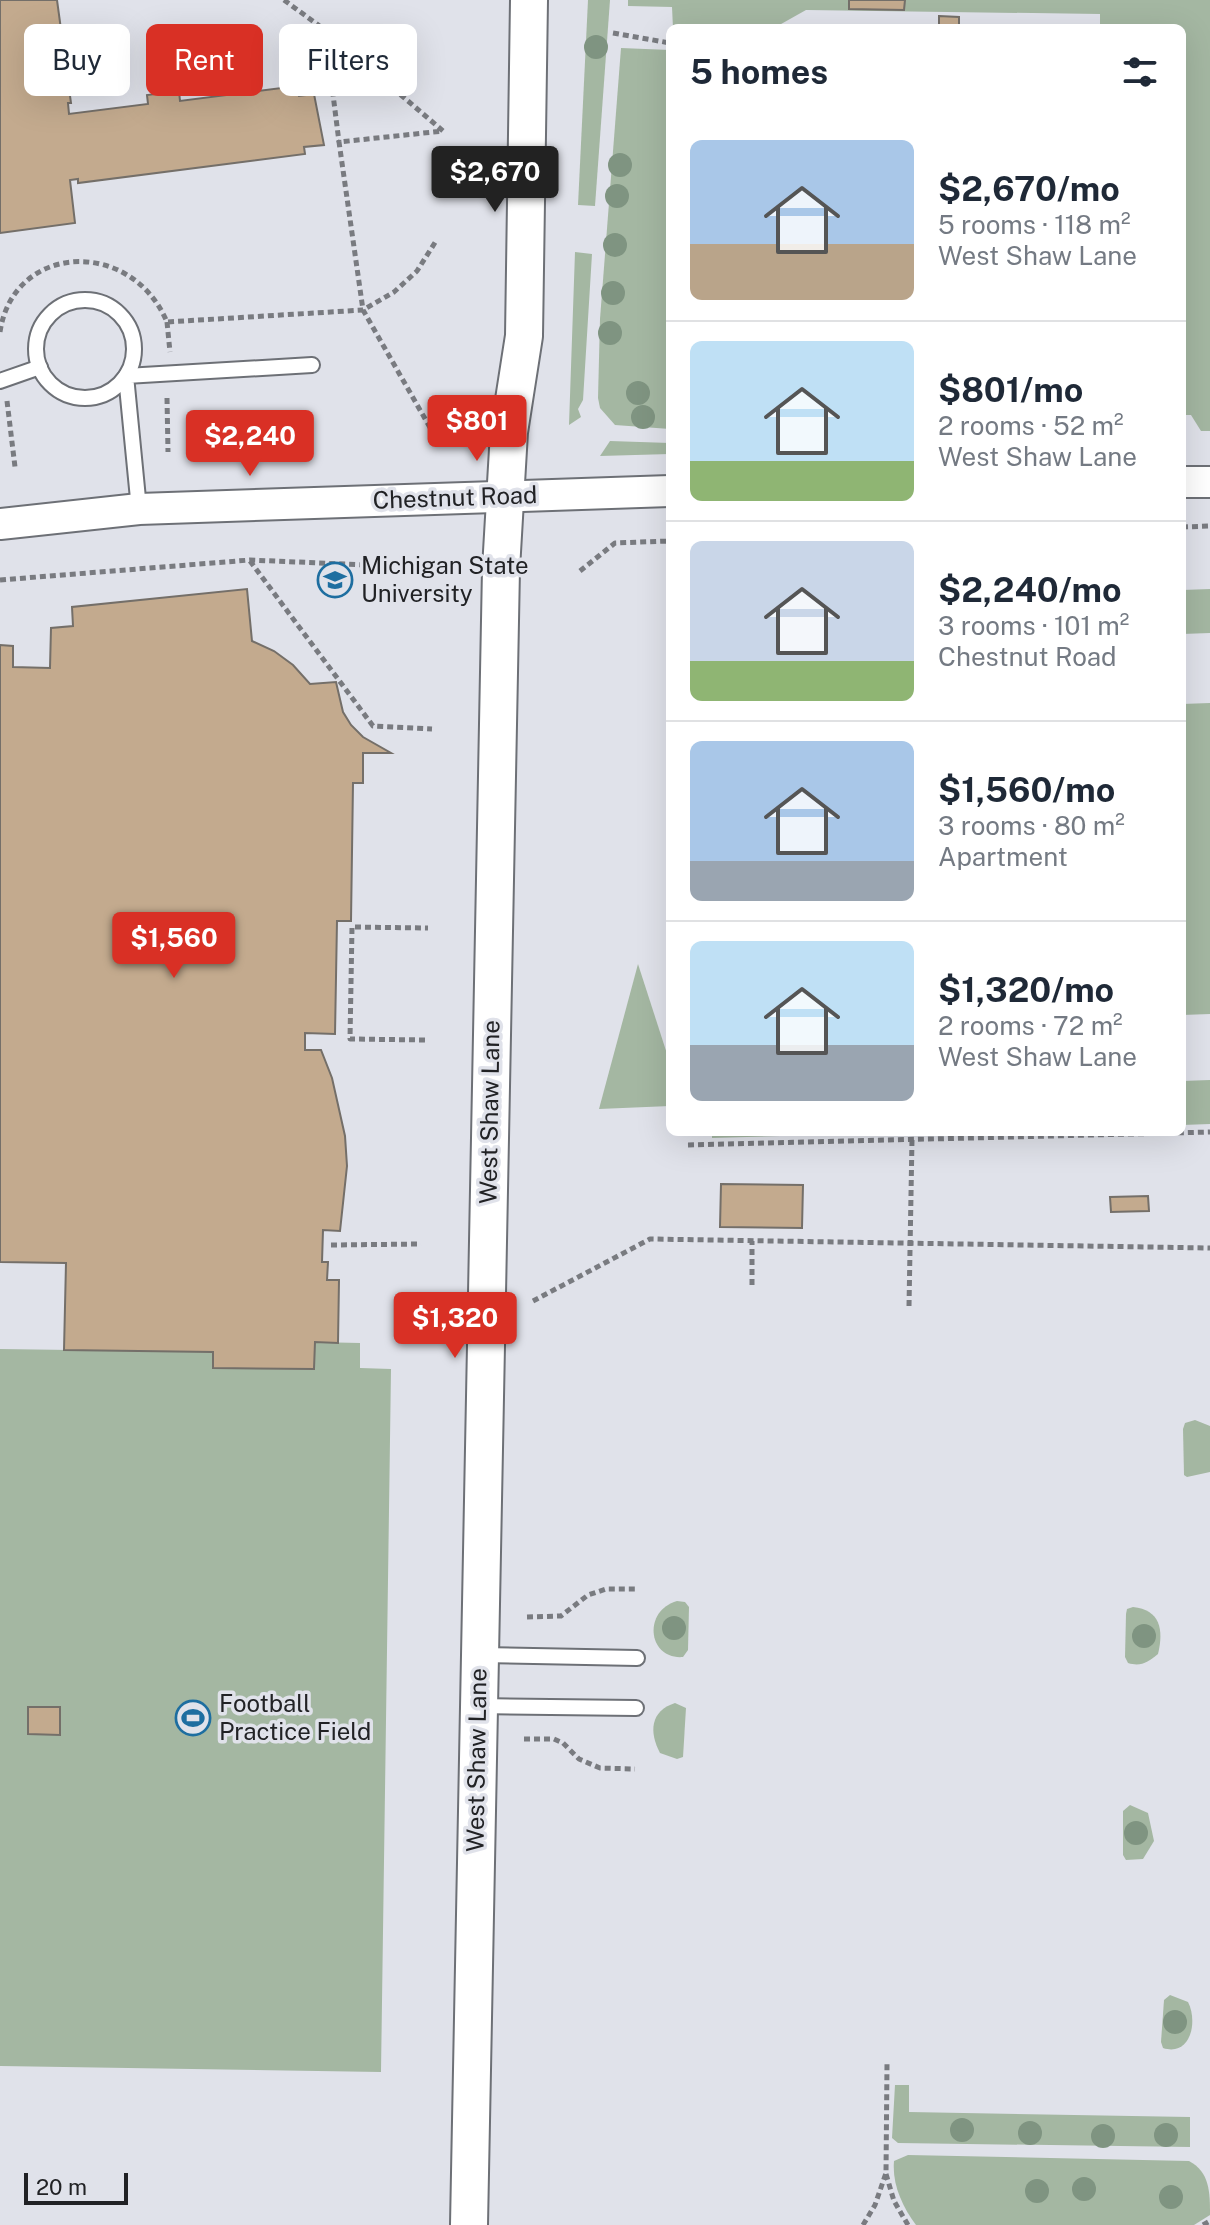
<!DOCTYPE html>
<meta charset="utf-8">
<style>
body{margin:0;font-family:"Public Sans",sans-serif;background:#f2f2f3;color:#1f2937;height:100vh;display:flex;flex-direction:column;font-size:30px;white-space:nowrap}
*{box-sizing:border-box;margin:0}
p{font-size:26px;color:#747a83}
.icon{flex:none;width:44px;height:44px;fill:none;stroke:currentColor;stroke-width:2;stroke-linecap:round;stroke-linejoin:round}
.map{position:relative;flex:1;overflow:hidden}
.details{position:absolute;left:666px;top:24px;width:520px;height:1112px;display:flex;flex-direction:column;background:#fff;border-radius:12px;box-shadow:0 8px 32px #0002}
.details>*{flex:none}
.guide{position:absolute;left:24px;top:24px;width:522px;height:72px;display:flex;gap:16px}
.scale{position:absolute;left:24px;bottom:20px;width:104px;box-sizing:border-box;padding-left:8px;border:4px solid #212225;border-top:0;font-size:22px;line-height:28px;white-space:nowrap;color:#212225;-webkit-text-stroke:6px #e0e2ea;paint-order:stroke}
.price{position:absolute;translate:-50% -68px;padding:0 18px;border-radius:8px;background:#d93025;color:#fff;font-size:26px;line-height:52px;filter:drop-shadow(0 2px 4px #0008)}
.price::after{content:'';position:absolute;left:50%;top:48px;width:24px;height:18px;margin-left:-12px;background:inherit;clip-path:polygon(0 0,100% 0,50% 100%)}
.price.active{background:#222;color:#fff}
ul{padding:0;list-style:none}
li{display:flex;align-items:center;gap:24px;height:200px;padding:0 24px}
li+li{border-top:2px solid #e0e1e3}
li span{display:grid;place-items:center;flex:none;width:224px;height:160px;border-radius:12px;color:#555}
li>.icon{margin-inline-start:auto}
span .icon{width:96px;height:96px;fill:#fffc;stroke-width:1}
li b{font-size:34px}
h2{display:flex;justify-content:space-between;align-items:center;height:96px;padding:0 24px;font-size:34px}
.tag{padding:0 28px;border-radius:12px;background:#fff;box-shadow:0 8px 32px #0002;font-size:28px;line-height:72px}
.tag.active{background:#d93025;color:#fff}
.map>svg:first-child{display:block}
.green{fill:#a4b7a2}
.building{fill:#c3aa8e;stroke:#746f69;stroke-width:2}
.lines{fill:none;stroke-linecap:round;stroke-linejoin:round}
.service-casing{stroke:#6d7076;stroke-width:18}
.minor-casing{stroke:#6d7076;stroke-width:34}
.tertiary-casing{stroke:#6d7076;stroke-width:40}
.path{stroke:#797b80;stroke-width:5;stroke-dasharray:6 4;stroke-linecap:butt}
.service{stroke:#fff;stroke-width:14}
.minor{stroke:#fff;stroke-width:30}
.tertiary{stroke:#fff;stroke-width:36}
.tree{fill:#7f9481}
.labels{text-anchor:middle;stroke-width:7;stroke-linejoin:round;paint-order:stroke}
.street-label{font-size:24px;fill:#212225;stroke:#e0e2ea}
.poi-label{font-size:24px;fill:#212225;stroke:#e0e2ea;text-anchor:start}
</style>
<div class="map">
<svg width="1210" height="2225" viewBox="0 0 1210 2225">
<rect width="100%" height="100%" fill="#e0e2ea"/>
<g class="green">
<path d="M588 0H610L595 206 578 205Z"/>
<path d="M628 0H1210V431H1201L1191 415H1182V28H1100V14L806 10 774 28H673L672 7 628 6Z"/>
<path d="M621 48 670 50V429L615 425 600 408 598 398 600 319Z"/>
<path d="M575 252 592 254 583 400 578 409 581 417 569 425Z"/>
<path d="M610 441 670 443V454L600 456Z"/>
<path d="M1210 589V633L1182 634V590Z"/>
<path d="M1210 703V1014L1182 1015V704Z"/>
<path d="M638 964 670 1063V1106L599 1109Z"/>
<path d="M1210 1080V1124L1182 1125V1081Z"/>
<path d="M712 1132H928L712 1138Z"/>
<path d="M315 1342 360 1343V1368L391 1369 381 2072 0 2066V1349L213 1352V1368L314 1369Z"/>
<path d="M1195 1420 1210 1426V1472L1187 1477 1184 1475 1183 1429 1185 1423Z"/>
<path d="M677 1601 685 1602 689 1607 688 1650 683 1657C648 1660 642 1611 677 1601Z"/>
<path d="M1133 1607C1160 1610 1164 1629 1158 1654 1148 1662 1141 1667 1128 1663L1125 1657 1126 1614 1127 1609Z"/>
<path d="M675 1703 686 1708 683 1757 677 1759 660 1753C649 1732 650 1711 675 1703Z"/>
<path d="M1130 1805 1148 1813 1154 1841 1143 1859 1126 1860 1123 1855V1811Z"/>
<path d="M1170 1995 1188 2002C1198 2021 1191 2057 1163 2048L1161 2042 1164 2000Z"/>
<path d="M895 2085H909V2112L1190 2117V2147L898 2143 892 2138Z"/>
<path d="M908 2155 1189 2161C1210 2172 1210 2193 1210 2215L1194 2225H916C902 2206 892 2184 894 2161Z"/>
</g>
<g class="building">
<path d="M0 0H57L71 103H68L69 114 148 104 147 95 179 91 180 101 297 86 299 96 314 94 324 145 304 147 305 154 78 183V179L70 180 75 223 0 233Z"/>
<path d="M849 0H905L904 10 849 9Z"/>
<path d="M939 16 959 17V28H939Z"/>
<path d="M247 589 252 641 274 651 293 665 310 684 336 682 343 712 351 725 363 737 391 753H363V783H353L351 921H337L335 1034 305 1033V1050H321L332 1078 345 1136 347 1166 340 1231 323 1230 322 1262H328L327 1280H339L338 1343 315 1342 314 1369 213 1368V1352L64 1350 66 1263 0 1262V645L13 646V667L50 668 51 628 73 626 72 607Z"/>
<path d="M721 1184 803 1185 802 1228 720 1227Z"/>
<path d="M1148 1196 1149 1211 1111 1212 1110 1197Z"/>
<path d="M28 1707H60V1735L28 1734Z"/>
</g>
<g class="lines">
<g class="service-casing">
<g id="service">
<circle cx="85" cy="349" r="49"/>
<path d="M0 381 40 367"/>
<path d="M139 509 126 376 312 365"/>
<path d="M481 1655 637 1658"/>
<path d="M478 1706 636 1708"/>
</g>
</g>
<g class="minor-casing">
<g id="minor">
<path d="M1182 482H1210"/>
<path d="M0 524 139 509 670 491"/>
</g>
</g>
<g class="tertiary-casing">
<path id="tertiary" d="M469 2225 501 569 509 432 524 336 529 0"/>
</g>
<g class="path">
<path d="M284 0 325 30 443 131 339 142 363 310 432 431"/>
<path d="M325 31 339 142"/>
<path d="M613 33 670 43"/>
<path d="M167 322 170 352"/>
<path d="M0 332C13 243 131 237 167 322L363 310 394 292 417 271 436 241"/>
<path d="M167 398 168 452"/>
<path d="M7 401 15 467"/>
<path d="M1182 527 1210 526"/>
<path d="M250 561 373 726 432 729"/>
<path d="M580 571 615 543 670 541"/>
<path d="M0 580 250 560 436 568"/>
<path d="M425 1040 350 1039 352 927 428 928"/>
<path d="M688 1145 1210 1132"/>
<path d="M331 1245 421 1244"/>
<path d="M752 1285V1241"/>
<path d="M533 1301 650 1239 1210 1248"/>
<path d="M909 1306 912 1139"/>
<path d="M527 1617 561 1616 588 1595 606 1589H638"/>
<path d="M524 1739H554L563 1743 579 1759 600 1768 635 1769"/>
<path d="M886 2174 894 2201 908 2225"/>
<path d="M863 2225 875 2205 886 2173 887 2064"/>
<path d="M1203 2225 1210 2221"/>
</g>
<use href="#service" class="service"/>
<use href="#minor" class="minor"/>
<use href="#tertiary" class="tertiary"/>
</g>
<g class="tree">
<circle cx="596" cy="47" r="12"/>
<circle cx="620" cy="165" r="12"/>
<circle cx="617" cy="196" r="12"/>
<circle cx="615" cy="245" r="12"/>
<circle cx="613" cy="293" r="12"/>
<circle cx="610" cy="333" r="12"/>
<circle cx="638" cy="393" r="12"/>
<circle cx="643" cy="417" r="12"/>
<circle cx="674" cy="1628" r="12"/>
<circle cx="1144" cy="1636" r="12"/>
<circle cx="1136" cy="1833" r="12"/>
<circle cx="1175" cy="2022" r="12"/>
<circle cx="962" cy="2130" r="12"/>
<circle cx="1030" cy="2133" r="12"/>
<circle cx="1166" cy="2135" r="12"/>
<circle cx="1103" cy="2136" r="12"/>
<circle cx="1084" cy="2189" r="12"/>
<circle cx="1037" cy="2191" r="12"/>
<circle cx="1171" cy="2197" r="12"/>
</g>
<defs>
<g id="university-ring" transform="scale(1.8)"><circle r="9.5" fill="#e0e2ea" stroke="#1e6ea0" stroke-width="1.5"/><path d="M0-5L7-2L0 1L-7-2ZM-4 1L0 2.5L4 1V4Q0 6-4 4Z" fill="#1e6ea0"/></g>
<g id="stadium-ring" transform="scale(1.8)"><circle r="9.5" fill="#e0e2ea" stroke="#1e6ea0" stroke-width="1.5"/><path d="M0-5a6.5 5 0 1 0 0 10a6.5 5 0 1 0 0-10ZM-3.5-1.8h7v3.6h-7Z" fill="#1e6ea0"/></g>
</defs>
<g fill-rule="evenodd">
<use href="#university-ring" x="335" y="580"/>
<use href="#stadium-ring" x="193" y="1718"/>
</g>
<g class="labels">
<g class="street-label">
<text transform="translate(455 498) rotate(-2)" y="8">Chestnut Road</text>
<text transform="translate(490 1112) rotate(-89)" y="8">West Shaw Lane</text>
<text transform="translate(477 1760) rotate(-89)" y="8">West Shaw Lane</text>
</g>
<g class="poi-label">
<text x="361" y="574">Michigan State<tspan x="361" dy="28">University</tspan></text>
<text x="219" y="1712">Football<tspan x="219" dy="28">Practice Field</tspan></text>
</g>
</g>
</svg>
<div class="scale">20 m</div>
<b class="price active" style="left:495px;top:214px">$2,670</b>
<b class="price" style="left:477px;top:463px">$801</b>
<b class="price" style="left:250px;top:478px">$2,240</b>
<b class="price" style="left:174px;top:980px">$1,560</b>
<b class="price" style="left:455px;top:1360px">$1,320</b>
<div class="guide">
<a class="tag">Buy</a>
<a class="tag active">Rent</a>
<a class="tag">Filters</a>
</div>
<section class="details">
<h2>5 homes<svg class="icon" aria-label="filters" viewBox="0 0 24 24"><path d="M4 7h16M4 17h16"/><circle cx="9" cy="7" r="2"/><circle cx="15" cy="17" r="2"/></svg></h2>
<ul>
<li><span style="background:linear-gradient(#a9c7e8 65%,#b9a48a 0)"><svg class="icon" aria-label="home" viewBox="0 0 24 24"><path d="M3 11l9-7 9 7M6 9v11h12V9"/></svg></span><div><b>$2,670/mo</b><p>5 rooms · 118 m²</p><p>West Shaw Lane</p></div></li>
<li><span style="background:linear-gradient(#bfe0f5 75%,#8fb573 0)"><svg class="icon" aria-label="home" viewBox="0 0 24 24"><path d="M3 11l9-7 9 7M6 9v11h12V9"/></svg></span><div><b>$801/mo</b><p>2 rooms · 52 m²</p><p>West Shaw Lane</p></div></li>
<li><span style="background:linear-gradient(#c9d6e8 75%,#8fb573 0)"><svg class="icon" aria-label="home" viewBox="0 0 24 24"><path d="M3 11l9-7 9 7M6 9v11h12V9"/></svg></span><div><b>$2,240/mo</b><p>3 rooms · 101 m²</p><p>Chestnut Road</p></div></li>
<li><span style="background:linear-gradient(#a9c7e8 75%,#9aa5b1 0)"><svg class="icon" aria-label="home" viewBox="0 0 24 24"><path d="M3 11l9-7 9 7M6 9v11h12V9"/></svg></span><div><b>$1,560/mo</b><p>3 rooms · 80 m²</p><p>Apartment</p></div></li>
<li><span style="background:linear-gradient(#bfe0f5 65%,#9aa5b1 0)"><svg class="icon" aria-label="home" viewBox="0 0 24 24"><path d="M3 11l9-7 9 7M6 9v11h12V9"/></svg></span><div><b>$1,320/mo</b><p>2 rooms · 72 m²</p><p>West Shaw Lane</p></div></li>
</ul>
</section>
</div>
